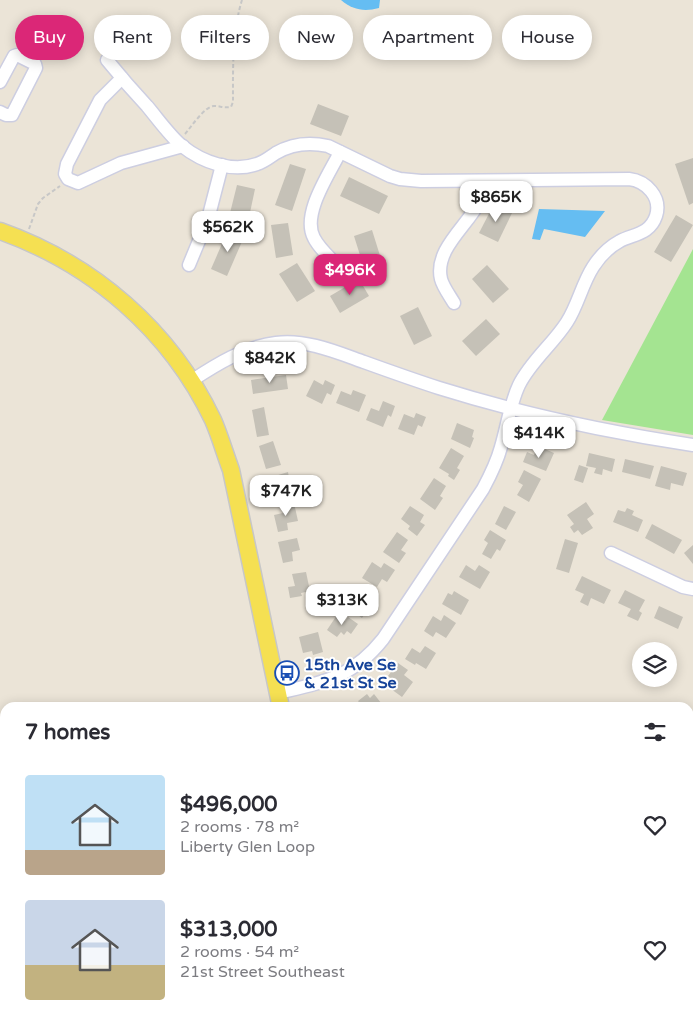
<!DOCTYPE html>
<meta charset="utf-8">
<style>
body{margin:0;font-family:"Varela Round",sans-serif;background:#f2f2f3;color:#2b2b33;height:100vh;display:flex;flex-direction:column;font-size:19px;white-space:nowrap}
*{box-sizing:border-box;margin:0}
p{font-size:16px;color:#7c7c81}
.icon{flex:none;width:28px;height:28px;fill:none;stroke:currentColor;stroke-width:2;stroke-linecap:round;stroke-linejoin:round}
.map{position:relative;flex:1;overflow:hidden}
.sheet{position:absolute;left:0px;top:702px;width:694px;height:321px;display:flex;flex-direction:column;background:#fff;border-radius:15px 15px 0 0;box-shadow:0 2px 12px #0003}
.sheet>*{flex:none}
.top-card{position:absolute;left:15px;top:15px;width:664px;height:45px;display:flex;gap:10px}
.tools{position:absolute;left:632px;top:642px;display:grid;gap:10px}
.tools a{display:grid;place-items:center;width:45px;height:45px;border-radius:50%;background:#fff;box-shadow:0 2px 12px #0003;font-size:25px}
.price{position:absolute;translate:-50% -42px;padding:0 11px;border-radius:10px;background:#fff;color:#222;font-size:16px;line-height:32px;filter:drop-shadow(0 1px 2px #0008)}
.price::after{content:'';position:absolute;left:50%;top:30px;width:15px;height:11px;margin-left:-8px;background:inherit;clip-path:polygon(0 0,100% 0,50% 100%)}
.price.selected{background:#db2777;color:#fff}
ul{padding:0;list-style:none}
li{display:flex;align-items:center;gap:15px;height:125px;padding:0 25px}
li span{display:grid;place-items:center;flex:none;width:140px;height:100px;border-radius:5px;color:#555}
li>.icon{margin-inline-start:auto}
span .icon{width:60px;height:60px;fill:#fffc;stroke-width:1}
li b{font-size:21px}
h2{display:flex;justify-content:space-between;align-items:center;height:60px;padding:0 25px;font-size:21px}
.tag{padding:0 18px;border-radius:22px;background:#fff;box-shadow:0 2px 12px #0003;font-size:18px;line-height:45px}
.tag.selected{background:#db2777;color:#fff}
.map>svg:first-child{display:block}
.green{fill:#a4e491}
.water{fill:#65bdf2}
.building{fill:#c5c1b7}
.lines{fill:none;stroke-linecap:round;stroke-linejoin:round}
.minor-casing{stroke:#cdcee1;stroke-width:15}
.major-casing{stroke:#c7c7c7;stroke-width:19}
.path{stroke:#c7c7c7;stroke-width:2;stroke-dasharray:4 2.5;stroke-linecap:butt}
.minor{stroke:#fff;stroke-width:12}
.major{stroke:#f5e052;stroke-width:16}
.labels{text-anchor:middle;stroke-width:4;stroke-linejoin:round;paint-order:stroke}
.transit-label{font-size:16px;font-weight:bold;fill:#164399;stroke:#fff;text-anchor:start}
</style>
<div class="map">
<svg width="693" height="1023" viewBox="0 0 693 1023">
<rect width="100%" height="100%" fill="#ebe4d7"/>
<path class="green" d="M693 249V435L602 420Z"/>
<g class="water">
<path d="M341 0H380L379 8C364 12 353 10 341 0Z"/>
<path d="M539 209 605 211 585 237 544 229 540 240 532 239Z"/>
</g>
<g class="building">
<path d="M318 104 349 116 341 136 310 124Z"/>
<path d="M693 158V203L689 205 675 164Z"/>
<path d="M290 164 306 169 292 211 275 205Z"/>
<path d="M349 177 388 196 379 214 340 196Z"/>
<path d="M237 185 255 189 248 222 229 217Z"/>
<path d="M494 204 512 213 498 242 479 233Z"/>
<path d="M676 215 693 225 671 262 654 252Z"/>
<path d="M288 223 293 255 276 258 271 225Z"/>
<path d="M228 230 244 237 227 276 211 269Z"/>
<path d="M372 230 382 262 364 268 354 236Z"/>
<path d="M297 263 315 291 297 302 279 274Z"/>
<path d="M487 265 509 289 493 303 472 279Z"/>
<path d="M359 279 369 296 340 313 330 296Z"/>
<path d="M418 307 432 336 414 345 400 316Z"/>
<path d="M486 319 500 334 476 356 462 341Z"/>
<path d="M286 375 288 389 253 394 251 380Z"/>
<path d="M314 380 323 385 325 380 335 385 331 395 327 393 322 404 306 396Z"/>
<path d="M353 390 366 395 359 412 336 403 341 391 351 395Z"/>
<path d="M383 401 395 406 391 417 388 415 383 427 366 420 371 408 379 411Z"/>
<path d="M264 407 269 435 257 437 252 410Z"/>
<path d="M416 413 426 417 422 427 418 425 414 435 398 429 404 414 414 418Z"/>
<path d="M457 423 474 430 472 437 474 438 470 448 451 439Z"/>
<path d="M273 441 281 465 266 469 259 446Z"/>
<path d="M538 446 554 453 546 471 523 462 527 452 534 455Z"/>
<path d="M451 448 464 456 457 468 460 470 454 480 448 476 449 474 439 468Z"/>
<path d="M589 453 615 459 612 472 603 469 602 475 594 473 596 468 586 466Z"/>
<path d="M625 459 654 466 650 479 622 472Z"/>
<path d="M579 465 588 468 583 483 574 480Z"/>
<path d="M661 466 687 473 683 486 671 483 670 490 655 486Z"/>
<path d="M524 470 541 479 529 502 517 495 523 485 518 482Z"/>
<path d="M288 472 291 490 280 492 281 498 270 500 267 485 276 483 275 476Z"/>
<path d="M434 478 446 486 440 496 443 498 435 510 420 499Z"/>
<path d="M586 502 594 514 587 519 593 528 582 535 578 530 574 533 570 527 574 524 567 515Z"/>
<path d="M294 503 298 521 287 523 288 530 278 532 274 515 283 513 281 506Z"/>
<path d="M410 506 424 515 420 522 425 525 417 536 408 529 410 526 401 519Z"/>
<path d="M504 506 516 512 506 530 495 524Z"/>
<path d="M627 508 634 511 632 515 643 520 638 532 613 522 618 510 625 512Z"/>
<path d="M652 524 682 540 674 554 645 538Z"/>
<path d="M490 530 506 540 500 551 497 549 491 559 482 554 488 543 484 540Z"/>
<path d="M397 532 408 540 401 550 406 553 399 563 383 552Z"/>
<path d="M297 538 300 550 292 552 293 561 283 563 278 542Z"/>
<path d="M565 539 578 543 569 573 556 569Z"/>
<path d="M693 545V564L684 553Z"/>
<path d="M372 562 381 568 384 563 395 570 387 582 382 579 377 587 362 578Z"/>
<path d="M466 565 475 571 479 565 490 572 480 589 459 577Z"/>
<path d="M306 572 310 591 301 593 302 596 290 598 288 587 295 586 292 574Z"/>
<path d="M582 576 611 590 604 604 591 598 588 606 580 602 584 594 575 590Z"/>
<path d="M360 587 372 595 364 606 368 609 362 618 347 607Z"/>
<path d="M625 590 645 600 639 611 642 613 638 621 627 616 631 609 618 603Z"/>
<path d="M454 591 469 600 461 615 442 604 448 593 452 595Z"/>
<path d="M659 606 683 617 678 629 654 618Z"/>
<path d="M337 615 345 621 348 617 358 624 351 634 347 631 344 635 341 632 337 637 327 630Z"/>
<path d="M444 615 456 623 446 638 436 632 433 637 424 631 433 616 441 621Z"/>
<path d="M318 632 323 652 313 655 312 651 303 653 299 637Z"/>
<path d="M425 646 436 653 426 669 416 663 415 665 405 659 412 648 420 653Z"/>
<path d="M398 663 408 670 404 675 413 682 402 697 391 689 396 682 388 676Z"/>
<path d="M367 694 370 698 374 694 385 708H363L358 701Z"/>
<path d="M689 961 693 963V987L689 984Z"/>
<path d="M178 1019H258L256 1023H187Z"/>
<path d="M401 1019H430L427 1023H399Z"/>
</g>
<g class="lines">
<g class="minor-casing">
<g id="minor">
<path d="M107 60C120 76 133 91 147 106 158 119 169 135 182 146 202 162 232 173 257 164 264 162 270 157 276 153 293 143 310 142 328 146L390 176 400 179 421 181 629 179C646 181 662 197 656 216 650 234 634 234 620 241 609 247 600 256 593 267 582 284 578 305 567 322 553 344 531 361 519 385 510 404 507 427 501 447 497 462 490 476 483 489L383 639C352 678 324 682 278 693"/>
<path d="M122 78 100 100 67 164 65 174 68 179 78 183 121 163 183 146"/>
<path d="M0 82 14 56 17 55 35 64 36 68 12 115H6L0 112"/>
<path d="M331 259C325 253 318 246 314 238 301 214 330 173 340 152"/>
<path d="M189 265 208 219 222 165"/>
<path d="M454 303C450 296 443 287 441 279 434 250 467 226 478 204 482 196 481 189 481 181"/>
<path d="M191 381C217 364 244 347 276 343 306 339 336 352 364 362 389 371 414 380 439 388 522 414 607 432 693 445"/>
<path d="M611 553 683 587 693 589"/>
<path d="M689 900 693 894"/>
<path d="M296 1019 302 1023"/>
<path d="M566 1019 572 1023"/>
<path d="M277 1023 280 1019"/>
<path d="M513 1023 516 1019"/>
<path d="M607 1023 609 1019"/>
</g>
</g>
<g class="major-casing">
<g id="major">
<path d="M0 231C93 264 170 330 213 420 220 436 225 454 231 470L281 708"/>
<path d="M348 1019 349 1023"/>
</g>
</g>
<g class="path">
<path d="M185 134C191 127 205 106 214 106 220 106 224 108 231 107L233 102C233 69 232 32 242 0"/>
<path d="M29 229 38 204 43 198 60 186"/>
</g>
<use href="#minor" class="minor"/>
<use href="#major" class="major"/>
</g>
<defs>
<g id="bus-ring" transform="scale(1.25)"><circle r="9.5" fill="#fff" stroke="#1a4fb4" stroke-width="1.5"/><path d="M-5-6H5V4H4V6H2V4H-2V6H-4V4H-5ZM-3.5-4V0h7V-4ZM-3.5 1.2v1.5H-2V1.2ZM2 1.2v1.5H3.5V1.2Z" fill="#1a4fb4"/></g>
</defs>
<g fill-rule="evenodd">
<use href="#bus-ring" x="287" y="673"/>
</g>
<g class="labels">
<g class="transit-label">
<text x="304" y="670">15th Ave Se<tspan x="304" dy="18">&amp; 21st St Se</tspan></text>
</g>
</g>
</svg>
<div class="tools">
<a><svg class="icon" aria-label="layers" viewBox="0 0 24 24"><path d="M12 4l9 5-9 5-9-5zM3 14l9 5 9-5"/></svg></a>
</div>
<b class="price" style="left:496px;top:223px">$865K</b>
<b class="price" style="left:228px;top:253px">$562K</b>
<b class="price selected" style="left:350px;top:296px">$496K</b>
<b class="price" style="left:270px;top:384px">$842K</b>
<b class="price" style="left:539px;top:459px">$414K</b>
<b class="price" style="left:286px;top:517px">$747K</b>
<b class="price" style="left:342px;top:626px">$313K</b>
<div class="top-card">
<a class="tag selected">Buy</a>
<a class="tag">Rent</a>
<a class="tag">Filters</a>
<a class="tag">New</a>
<a class="tag">Apartment</a>
<a class="tag">House</a>
</div>
<section class="sheet">
<h2>7 homes<svg class="icon" aria-label="filters" viewBox="0 0 24 24"><path d="M4 7h16M4 17h16"/><circle cx="9" cy="7" r="2"/><circle cx="15" cy="17" r="2"/></svg></h2>
<ul>
<li><span style="background:linear-gradient(#bfe0f5 75%,#b9a48a 0)"><svg class="icon" aria-label="home" viewBox="0 0 24 24"><path d="M3 11l9-7 9 7M6 9v11h12V9"/></svg></span><div><b>$496,000</b><p>2 rooms · 78 m²</p><p>Liberty Glen Loop</p></div><svg class="icon" aria-label="heart" viewBox="0 0 24 24"><path d="M12 20l-8-8c-3-5 5-10 8-4 3-6 11-1 8 4z"/></svg></li>
<li><span style="background:linear-gradient(#c9d6e8 65%,#c2b280 0)"><svg class="icon" aria-label="home" viewBox="0 0 24 24"><path d="M3 11l9-7 9 7M6 9v11h12V9"/></svg></span><div><b>$313,000</b><p>2 rooms · 54 m²</p><p>21st Street Southeast</p></div><svg class="icon" aria-label="heart" viewBox="0 0 24 24"><path d="M12 20l-8-8c-3-5 5-10 8-4 3-6 11-1 8 4z"/></svg></li>
</ul>
</section>
</div>
